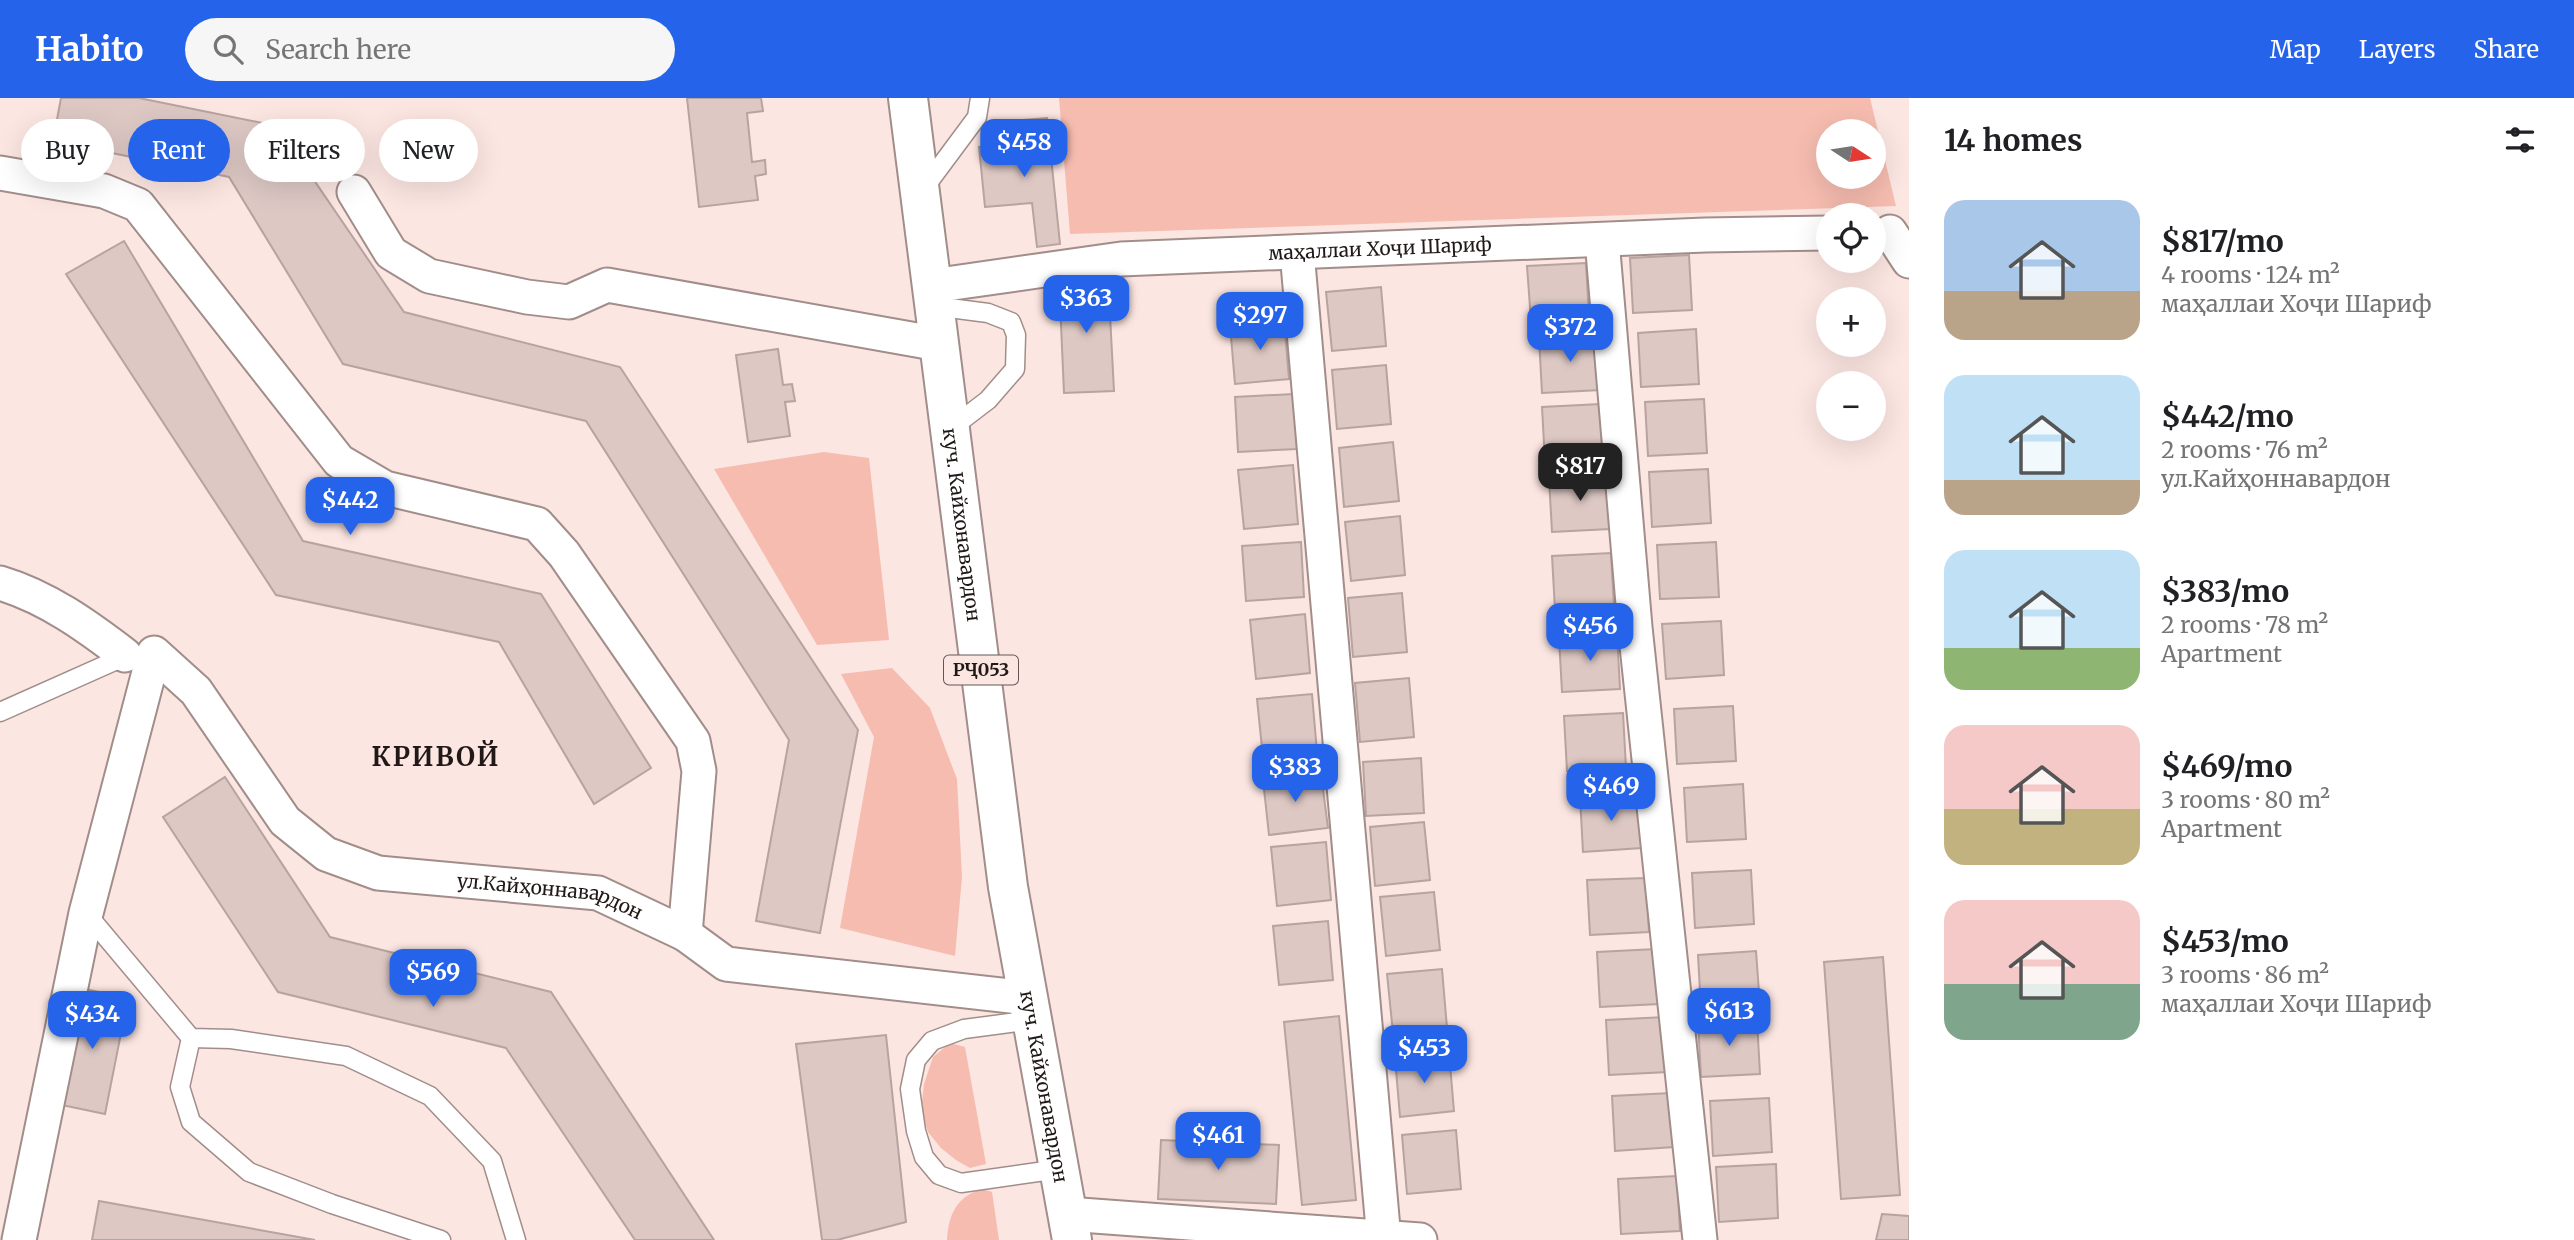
<!DOCTYPE html>
<meta charset="utf-8">
<style>
body{margin:0;font-family:Merriweather,serif;background:#f6f6f6;color:#202124;height:100vh;display:flex;flex-direction:column;font-size:26px;white-space:nowrap}
*{box-sizing:border-box;margin:0}
p{font-size:23px;color:#757577}
.icon{flex:none;width:38px;height:38px;fill:none;stroke:currentColor;stroke-width:2;stroke-linecap:round;stroke-linejoin:round}
.map{position:relative;flex:1;overflow:hidden}
.drawer{display:flex;flex-direction:column;background:#fff;width:665px}
.drawer>*{flex:none}
.guide{position:absolute;left:21px;top:21px;width:665px;height:63px;display:flex;gap:14px}
.needle{width:46px;rotate:102deg}
.tools{position:absolute;left:1816px;top:21px;display:grid;gap:14px}
.tools a{display:grid;place-items:center;width:70px;height:70px;border-radius:50%;background:#fff;box-shadow:0 7px 28px #0002;font-size:35px}
.price{position:absolute;translate:-50% -60px;padding:0 16px;border-radius:14px;background:#2563eb;color:#fff;font-size:23px;line-height:46px;filter:drop-shadow(0 2px 4px #0008)}
.price::after{content:'';position:absolute;left:50%;top:42px;width:21px;height:16px;margin-left:-10px;background:inherit;clip-path:polygon(0 0,100% 0,50% 100%)}
.price.active{background:#222;color:#fff}
ul{padding:0;list-style:none}
li{display:flex;align-items:center;gap:21px;height:175px;padding:0 35px}
li span{display:grid;place-items:center;flex:none;width:196px;height:140px;border-radius:21px;color:#555}
li>.icon{margin-inline-start:auto}
span .icon{width:84px;height:84px;fill:#fffc;stroke-width:1}
li b{font-size:30px}
h2{display:flex;justify-content:space-between;align-items:center;height:84px;padding:0 35px;font-size:30px}
.chip{padding:0 24px;border-radius:32px;background:#fff;box-shadow:0 7px 28px #0002;font-size:24px;line-height:63px}
.chip.active{background:#2563eb;color:#fff}
header{display:flex;align-items:center;gap:42px;box-sizing:border-box;height:98px;padding:0 35px;background:#2563eb;color:#fff}
header strong{font-size:33px}
nav{display:flex;gap:38px;margin-inline-start:auto;font-size:24px}
.search{width:490px;height:63px;background:#f6f6f6;display:flex;align-items:center;gap:18px;box-sizing:border-box;padding:0 24px;border-radius:38px;color:#757577;font-size:26px}
main{display:flex;flex:1;min-height:0}
.map>svg:first-child{display:block}
.green{fill:#f6bcb0;fill-rule:evenodd}
.building{fill:#ddc8c4;stroke:#b7a39f;stroke-width:2}
.lines{fill:none;stroke-linecap:round;stroke-linejoin:round}
.lane-casing{stroke:#a18d89;stroke-width:21}
.street-casing{stroke:#a18d89;stroke-width:37}
.primary-casing{stroke:#a18d89;stroke-width:42}
.lane{stroke:#fff;stroke-width:18}
.street{stroke:#fff;stroke-width:33}
.primary{stroke:#fff;stroke-width:38}
.labels{text-anchor:middle;stroke-width:7;stroke-linejoin:round;paint-order:stroke}
.shield{fill:#fce6e2;stroke:#625654;stroke-width:2}
.shield-label{font-size:18px;font-weight:bold;fill:#201917}
.street-label{font-size:19px;fill:#201917;stroke:#fce6e2}
.district-label{font-size:26px;font-weight:bold;letter-spacing:2px;fill:#201917;stroke:#fce6e2}
</style>
<header>
<strong>Habito</strong>
<div class="search"><svg class="icon" aria-label="search" viewBox="0 0 24 24"><circle cx="10" cy="10" r="6"/><path d="M15 15l6 6"/></svg>Search here</div>
<nav><a>Map</a><a>Layers</a><a>Share</a></nav>
</header>
<main>
<div class="map">
<svg width="1909" height="1142" viewBox="0 0 1909 1142">
<rect width="100%" height="100%" fill="#fce6e2"/>
<g class="green">
<path d="M1059 0H1870L1896 108 1070 136ZM1874 33V79H1829V33Z"/>
<path d="M824 354 869 360 889 542 817 547 714 371Z"/>
<path d="M892 570 930 610 957 681 962 779 955 858 840 830 874 639 841 576Z"/>
<path d="M950 945 965 949 986 1066 970 1070 956 1062 941 1050 928 1034 921 1013 924 986 933 959Z"/>
<path d="M983 1091 992 1094 999 1142H947C948 1116 958 1097 983 1091Z"/>
</g>
<g class="building">
<path d="M61 0H139L277 28 404 214 620 269 858 632 820 835 756 823 789 642 586 323 343 266 229 79 53 43Z"/>
<path d="M687 0H761L763 13 747 15 752 64 765 62 766 76 755 78 758 102 699 109Z"/>
<path d="M1047 20 1060 146 1037 149 1032 105 985 109 979 49 1027 44 1024 22Z"/>
<path d="M124 143 303 443 541 496 651 670 594 706 499 544 276 497 66 176Z"/>
<path d="M1689 157 1692 212 1633 215 1630 160Z"/>
<path d="M1586 165 1589 220 1531 223 1527 168Z"/>
<path d="M1108 179 1114 293 1064 295 1059 181Z"/>
<path d="M1381 189 1386 248 1332 253 1326 194Z"/>
<path d="M1284 222 1289 281 1235 286 1230 227Z"/>
<path d="M1696 231 1699 286 1641 289 1638 235Z"/>
<path d="M1598 237 1601 292 1542 295 1539 240Z"/>
<path d="M778 251 783 287 792 286 795 303 785 304 790 338 748 344 736 257Z"/>
<path d="M1386 267 1391 326 1337 331 1332 272Z"/>
<path d="M1294 296 1297 351 1238 354 1235 299Z"/>
<path d="M1704 301 1707 355 1648 358 1645 304Z"/>
<path d="M1600 306 1604 360 1545 364 1542 309Z"/>
<path d="M1393 344 1399 403 1344 409 1339 350Z"/>
<path d="M1293 367 1298 426 1244 431 1238 372Z"/>
<path d="M1708 371 1711 425 1652 429 1649 374Z"/>
<path d="M1607 376 1610 431 1552 434 1549 380Z"/>
<path d="M1400 418 1405 477 1351 483 1345 424Z"/>
<path d="M1301 444 1304 499 1246 503 1242 448Z"/>
<path d="M1716 444 1719 499 1660 501 1657 447Z"/>
<path d="M1611 455 1614 509 1555 512 1552 458Z"/>
<path d="M1402 495 1407 554 1353 559 1348 500Z"/>
<path d="M1305 516 1310 575 1256 581 1250 522Z"/>
<path d="M1721 523 1724 577 1666 581 1662 526Z"/>
<path d="M1617 536 1620 591 1562 594 1559 540Z"/>
<path d="M1409 580 1414 639 1360 644 1355 585Z"/>
<path d="M1312 596 1317 654 1263 660 1257 601Z"/>
<path d="M1733 608 1736 663 1677 666 1674 611Z"/>
<path d="M1623 615 1626 670 1567 673 1564 618Z"/>
<path d="M1421 660 1424 715 1366 718 1363 664Z"/>
<path d="M1321 676 1328 730 1269 737 1263 682Z"/>
<path d="M225 679 330 839 551 894 714 1142H635L506 950 278 894 163 719Z"/>
<path d="M1743 686 1746 741 1687 744 1684 690Z"/>
<path d="M1639 696 1642 750 1583 754 1580 699Z"/>
<path d="M1424 724 1430 782 1375 788 1370 729Z"/>
<path d="M1326 744 1331 802 1277 808 1271 749Z"/>
<path d="M1751 772 1754 826 1695 830 1692 775Z"/>
<path d="M1646 780 1649 834 1590 837 1587 782Z"/>
<path d="M1434 794 1440 852 1386 858 1380 799Z"/>
<path d="M1328 823 1333 882 1279 887 1273 828Z"/>
<path d="M1656 851 1659 906 1600 909 1597 854Z"/>
<path d="M1756 853 1760 908 1701 911 1698 857Z"/>
<path d="M1883 859 1900 1097 1841 1101 1824 864Z"/>
<path d="M1442 871 1447 930 1393 935 1387 876Z"/>
<path d="M80 890 128 900 105 1016 57 1006Z"/>
<path d="M1339 918 1356 1102 1302 1107 1284 924Z"/>
<path d="M1665 919 1668 974 1609 977 1606 922Z"/>
<path d="M1757 922 1760 976 1701 979 1698 925Z"/>
<path d="M886 937 906 1124 837 1142H822L796 946Z"/>
<path d="M1449 955 1454 1013 1400 1019 1395 960Z"/>
<path d="M1671 995 1674 1049 1615 1053 1612 998Z"/>
<path d="M1769 1000 1772 1054 1713 1058 1710 1003Z"/>
<path d="M1456 1032 1461 1091 1407 1096 1402 1037Z"/>
<path d="M1161 1042 1279 1047 1276 1106 1158 1101Z"/>
<path d="M1776 1066 1778 1120 1719 1124 1716 1069Z"/>
<path d="M1677 1078 1680 1133 1621 1136 1618 1081Z"/>
<path d="M99 1103 315 1142H92Z"/>
<path d="M1882 1116 1909 1118V1142H1876Z"/>
</g>
<g class="lines">
<g class="lane-casing">
<g id="lane">
<path d="M922 93 977 19 980 0"/>
<path d="M934 208 988 215 1011 224 1016 237 1015 271 988 302 950 331"/>
<path d="M0 614 128 557"/>
<path d="M86 815 191 940 231 941 346 958 430 998 492 1063 516 1142"/>
<path d="M1032 922 964 931 932 943 916 962 910 991 916 1033 924 1059 939 1077 961 1085 1059 1071"/>
<path d="M191 940 180 989 191 1024 249 1074 332 1106 441 1142"/>
</g>
</g>
<g class="street-casing">
<g id="street">
<path d="M0 75 104 93 138 107 339 363 385 390 537 426 564 456 693 643 699 673 685 836"/>
<path d="M354 94 391 155 429 178 527 199 569 204 607 187 939 246"/>
<path d="M1890 134 1909 163"/>
<path d="M1602 142 1635 529 1700 1142"/>
<path d="M1297 154 1384 1142"/>
<path id="s1" d="M932 188 1121 161 1705 137 1829 135"/>
<path d="M0 485C47 499 87 528 125 557"/>
<path d="M1067 1116 1420 1142"/>
<path id="s2" d="M19 1142 86 815 154 555 196 593 285 723 326 756 378 775 598 795 685 836 726 866 1028 900"/>
</g>
</g>
<g class="primary-casing">
<g id="primary">
<path id="s3" d="M908 0 1008 789 1072 1142"/>
</g>
</g>
<use href="#lane" class="lane"/>
<use href="#street" class="street"/>
<use href="#primary" class="primary"/>
</g>
<g class="labels">
<rect class="shield" x="944" y="557.5" width="74" height="29" rx="5"/>
<g class="shield-label">
<text x="981" y="578">РҶ053</text>
</g>
<g class="street-label">
<text dy="7" stroke="none"><textPath href="#s1" startOffset="450">маҳаллаи Хоҷи Шариф</textPath></text>
<text dy="7" stroke="none"><textPath href="#s3" startOffset="430">куч. Кайхонавардон</textPath></text>
<text dy="7" stroke="none"><textPath href="#s2" startOffset="1099">ул.Кайҳоннавардон</textPath></text>
<text dy="7" stroke="none"><textPath href="#s3" startOffset="998">куч. Кайхонавардон</textPath></text>
</g>
<g class="district-label">
<text x="436" y="668">КРИВОЙ</text>
</g>
</g>
</svg>
<div class="tools">
<a><svg class="needle" viewBox="-14 -14 28 28"><path d="M0-13l5 13h-10z" fill="#e53935"/><path d="M0 13l5-13h-10z" fill="#757577"/></svg></a>
<a><svg class="icon" aria-label="locate" viewBox="0 0 24 24"><circle cx="12" cy="12" r="6"/><path d="M12 2v4M12 18v4M2 12h4M18 12h4"/></svg></a>
<a>+</a>
<a>−</a>
</div>
<b class="price" style="left:1024px;top:81px">$458</b>
<b class="price" style="left:1086px;top:237px">$363</b>
<b class="price" style="left:1260px;top:254px">$297</b>
<b class="price" style="left:1570px;top:266px">$372</b>
<b class="price active" style="left:1580px;top:405px">$817</b>
<b class="price" style="left:350px;top:439px">$442</b>
<b class="price" style="left:1590px;top:565px">$456</b>
<b class="price" style="left:1295px;top:706px">$383</b>
<b class="price" style="left:1611px;top:725px">$469</b>
<b class="price" style="left:433px;top:911px">$569</b>
<b class="price" style="left:1729px;top:950px">$613</b>
<b class="price" style="left:92px;top:953px">$434</b>
<b class="price" style="left:1424px;top:987px">$453</b>
<b class="price" style="left:1218px;top:1074px">$461</b>
<div class="guide">
<a class="chip">Buy</a>
<a class="chip active">Rent</a>
<a class="chip">Filters</a>
<a class="chip">New</a>
</div>
</div>
<section class="drawer">
<h2>14 homes<svg class="icon" aria-label="filters" viewBox="0 0 24 24"><path d="M4 7h16M4 17h16"/><circle cx="9" cy="7" r="2"/><circle cx="15" cy="17" r="2"/></svg></h2>
<ul>
<li><span style="background:linear-gradient(#a9c7e8 65%,#b9a48a 0)"><svg class="icon" aria-label="home" viewBox="0 0 24 24"><path d="M3 11l9-7 9 7M6 9v11h12V9"/></svg></span><div><b>$817/mo</b><p>4 rooms · 124 m²</p><p>маҳаллаи Хоҷи Шариф</p></div></li>
<li><span style="background:linear-gradient(#bfe0f5 75%,#b9a48a 0)"><svg class="icon" aria-label="home" viewBox="0 0 24 24"><path d="M3 11l9-7 9 7M6 9v11h12V9"/></svg></span><div><b>$442/mo</b><p>2 rooms · 76 m²</p><p>ул.Кайҳоннавардон</p></div></li>
<li><span style="background:linear-gradient(#bfe0f5 70%,#8fb573 0)"><svg class="icon" aria-label="home" viewBox="0 0 24 24"><path d="M3 11l9-7 9 7M6 9v11h12V9"/></svg></span><div><b>$383/mo</b><p>2 rooms · 78 m²</p><p>Apartment</p></div></li>
<li><span style="background:linear-gradient(#f6c9c9 60%,#c2b280 0)"><svg class="icon" aria-label="home" viewBox="0 0 24 24"><path d="M3 11l9-7 9 7M6 9v11h12V9"/></svg></span><div><b>$469/mo</b><p>3 rooms · 80 m²</p><p>Apartment</p></div></li>
<li><span style="background:linear-gradient(#f6c9c9 60%,#7fa58c 0)"><svg class="icon" aria-label="home" viewBox="0 0 24 24"><path d="M3 11l9-7 9 7M6 9v11h12V9"/></svg></span><div><b>$453/mo</b><p>3 rooms · 86 m²</p><p>маҳаллаи Хоҷи Шариф</p></div></li>
</ul>
</section>
</main>
